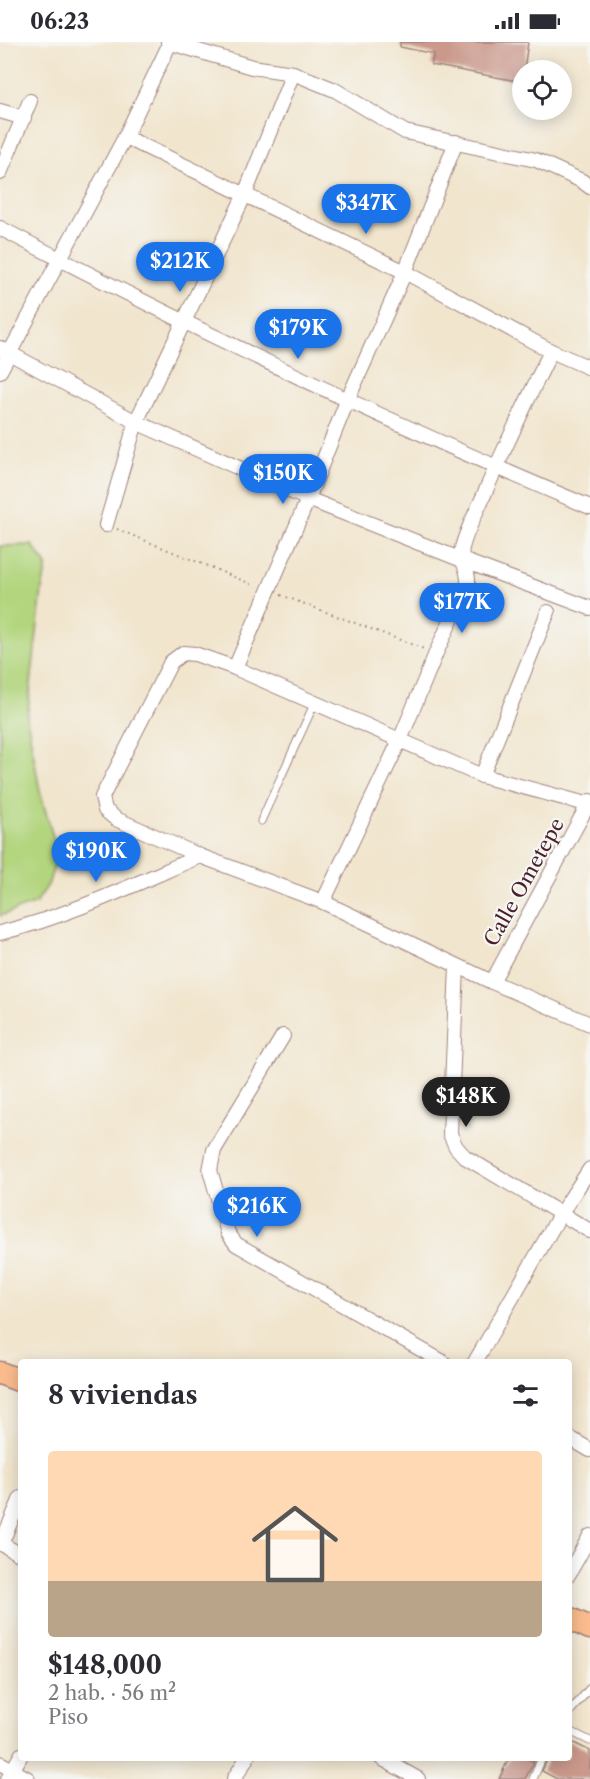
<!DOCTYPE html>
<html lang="es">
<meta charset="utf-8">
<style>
body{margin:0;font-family:"Libre Caslon Text",serif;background:#f2f2f3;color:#2b2b33;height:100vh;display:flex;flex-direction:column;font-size:22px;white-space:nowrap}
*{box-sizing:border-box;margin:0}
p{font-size:20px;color:#7c7c81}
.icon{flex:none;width:33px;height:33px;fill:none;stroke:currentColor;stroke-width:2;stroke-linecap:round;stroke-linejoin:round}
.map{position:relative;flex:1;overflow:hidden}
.details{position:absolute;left:18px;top:1317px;width:554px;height:402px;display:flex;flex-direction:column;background:#fff;border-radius:6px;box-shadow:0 3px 15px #0003}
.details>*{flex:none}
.controls{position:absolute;left:512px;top:18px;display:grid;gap:12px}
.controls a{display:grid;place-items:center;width:60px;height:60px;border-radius:50%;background:#fff;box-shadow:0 3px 15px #0003;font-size:30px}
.price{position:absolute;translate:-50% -51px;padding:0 14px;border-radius:21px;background:#1a73e8;color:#fff;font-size:20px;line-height:39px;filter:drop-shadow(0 2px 3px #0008)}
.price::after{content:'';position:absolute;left:50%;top:36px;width:18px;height:14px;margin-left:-9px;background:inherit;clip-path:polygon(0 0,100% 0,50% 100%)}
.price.selected{background:#222;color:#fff}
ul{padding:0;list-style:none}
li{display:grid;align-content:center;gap:12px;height:318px;padding:0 30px}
li span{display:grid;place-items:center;height:186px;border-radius:6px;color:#555}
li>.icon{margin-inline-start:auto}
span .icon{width:108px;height:108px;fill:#fffc;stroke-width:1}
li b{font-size:26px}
h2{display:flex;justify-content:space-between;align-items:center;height:72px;padding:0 30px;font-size:26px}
.status{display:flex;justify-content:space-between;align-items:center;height:42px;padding:0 30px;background:#fff;direction:ltr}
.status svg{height:16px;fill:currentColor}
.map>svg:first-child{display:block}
.green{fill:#b2d57e;stroke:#7e7a54;stroke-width:1.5}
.building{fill:#ca998c}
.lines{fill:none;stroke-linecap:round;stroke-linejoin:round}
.service-casing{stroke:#9e827c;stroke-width:9}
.minor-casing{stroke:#9e827c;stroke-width:16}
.trunk-casing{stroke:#9e827c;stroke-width:25}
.path{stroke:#9e827c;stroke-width:2;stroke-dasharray:1.5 4.5;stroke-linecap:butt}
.service{stroke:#fff;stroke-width:7}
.minor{stroke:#fff;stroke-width:14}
.trunk{stroke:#fbbb8d;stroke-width:22}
.labels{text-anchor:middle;stroke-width:4.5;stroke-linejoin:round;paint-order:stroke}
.street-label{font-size:20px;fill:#4a1f2b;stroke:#f6f6f2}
</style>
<div class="status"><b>06:23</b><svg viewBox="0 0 49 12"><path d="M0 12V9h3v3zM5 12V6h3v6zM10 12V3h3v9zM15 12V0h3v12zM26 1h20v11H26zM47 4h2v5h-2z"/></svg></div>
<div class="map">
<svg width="590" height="1737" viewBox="0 0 590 1737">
<rect width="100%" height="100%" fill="#f6f6f2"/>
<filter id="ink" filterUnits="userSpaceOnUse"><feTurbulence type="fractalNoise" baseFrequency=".0167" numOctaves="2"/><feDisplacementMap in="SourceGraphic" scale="12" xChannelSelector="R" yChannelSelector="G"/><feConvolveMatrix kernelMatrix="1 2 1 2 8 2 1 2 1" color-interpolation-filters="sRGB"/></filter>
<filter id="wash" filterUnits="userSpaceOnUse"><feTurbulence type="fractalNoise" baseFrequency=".008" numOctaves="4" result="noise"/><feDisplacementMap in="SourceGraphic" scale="24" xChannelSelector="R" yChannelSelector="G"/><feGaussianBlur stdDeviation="1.35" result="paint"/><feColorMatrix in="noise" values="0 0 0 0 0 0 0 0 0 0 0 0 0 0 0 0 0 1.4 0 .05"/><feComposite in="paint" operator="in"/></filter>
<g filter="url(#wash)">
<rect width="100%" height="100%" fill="#f1e5cd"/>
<path class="green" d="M32 503 47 523 42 547 27 676 40 750 58 812 48 843 36 861 0 874V504Z"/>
<g id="blocks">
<g class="building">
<path d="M400 0H528L524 28H522V40L431 23 434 12 400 5Z"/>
<path d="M568 1698 590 1709V1737H557L542 1729 548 1716H568Z"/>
<path d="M509 1716H526L534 1720 525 1737H499Z"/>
</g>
</g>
</g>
<g filter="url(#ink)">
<use href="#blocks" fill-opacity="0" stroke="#9e827c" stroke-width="1.5"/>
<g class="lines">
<g class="service-casing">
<g id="service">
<path d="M261 779 315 660"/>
<path d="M568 1672 590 1646"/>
<path d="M568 1688 590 1699"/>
<path d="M533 1737 542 1716"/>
</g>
</g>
<g class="minor-casing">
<g id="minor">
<path d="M168 0 252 25 293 31 335 48 405 90 536 118 582 139 590 145"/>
<path d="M0 69 24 76"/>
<path d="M125 95 405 230 551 309 590 326"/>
<path d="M0 131 30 59"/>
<path d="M0 186C193 287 389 381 590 465"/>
<path d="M0 306 136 380 308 457 462 518 590 566"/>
<path d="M0 329 125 95 170 1"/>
<path d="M106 483 136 380 245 152 293 31"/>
<path d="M235 626 308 457 347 359 405 230 456 100"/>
<path d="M482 734 548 570"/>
<path d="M590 763 482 734 235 626 195 612 183 611 171 620 102 755 105 768 116 777 200 814 323 860 492 940 590 982"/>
<path d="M323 860 400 698 436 611 468 541C469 525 459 520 462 506 466 489 476 471 483 455 504 406 528 357 551 309"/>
<path d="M0 891C69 874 135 842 200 814"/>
<path d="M457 924 450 1092 456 1105 465 1115 590 1189"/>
<path d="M492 940 590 759"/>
<path d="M283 994 214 1108 210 1128 228 1191 236 1202 443 1320"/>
<path d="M475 1320 561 1171 590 1127"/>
<path d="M568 1395 590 1408"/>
<path d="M0 1501 21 1513"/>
<path d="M1 1502 21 1456"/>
<path d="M568 1533 590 1494"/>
<path d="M381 1716 418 1737"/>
<path d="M0 1721 28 1737"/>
<path d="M8 1737 21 1713"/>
<path d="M234 1737 247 1716"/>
</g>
</g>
<g class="trunk-casing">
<g id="trunk">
<path d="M0 1331 21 1339"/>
<path d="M568 1576 590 1586"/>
</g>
</g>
<g class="path">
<path d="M117 487 256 544"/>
<path d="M281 553 424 607"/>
</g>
<use href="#service" class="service"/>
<use href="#minor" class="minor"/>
<use href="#trunk" class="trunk"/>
</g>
</g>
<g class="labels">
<g class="street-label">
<text transform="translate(524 840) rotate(-61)" y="7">Calle Ometepe</text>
</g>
</g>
</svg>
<div class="controls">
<a><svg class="icon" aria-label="locate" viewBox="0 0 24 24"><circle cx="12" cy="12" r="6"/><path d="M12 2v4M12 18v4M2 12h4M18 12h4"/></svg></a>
</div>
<b class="price" style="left:366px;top:193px">$347K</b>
<b class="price" style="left:180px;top:251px">$212K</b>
<b class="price" style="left:298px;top:318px">$179K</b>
<b class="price" style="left:283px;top:463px">$150K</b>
<b class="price" style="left:462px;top:592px">$177K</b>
<b class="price" style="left:96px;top:841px">$190K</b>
<b class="price selected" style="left:466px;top:1086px">$148K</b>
<b class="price" style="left:257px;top:1196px">$216K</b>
<section class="details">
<h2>8 viviendas<svg class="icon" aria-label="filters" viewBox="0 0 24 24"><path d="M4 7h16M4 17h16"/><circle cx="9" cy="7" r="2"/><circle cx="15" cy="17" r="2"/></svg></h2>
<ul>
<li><span style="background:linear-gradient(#ffd9b3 70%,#b9a48a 0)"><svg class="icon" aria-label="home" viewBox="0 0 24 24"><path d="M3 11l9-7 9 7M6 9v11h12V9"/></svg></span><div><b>$148,000</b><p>2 hab. · 56 m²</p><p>Piso</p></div></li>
</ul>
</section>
</div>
